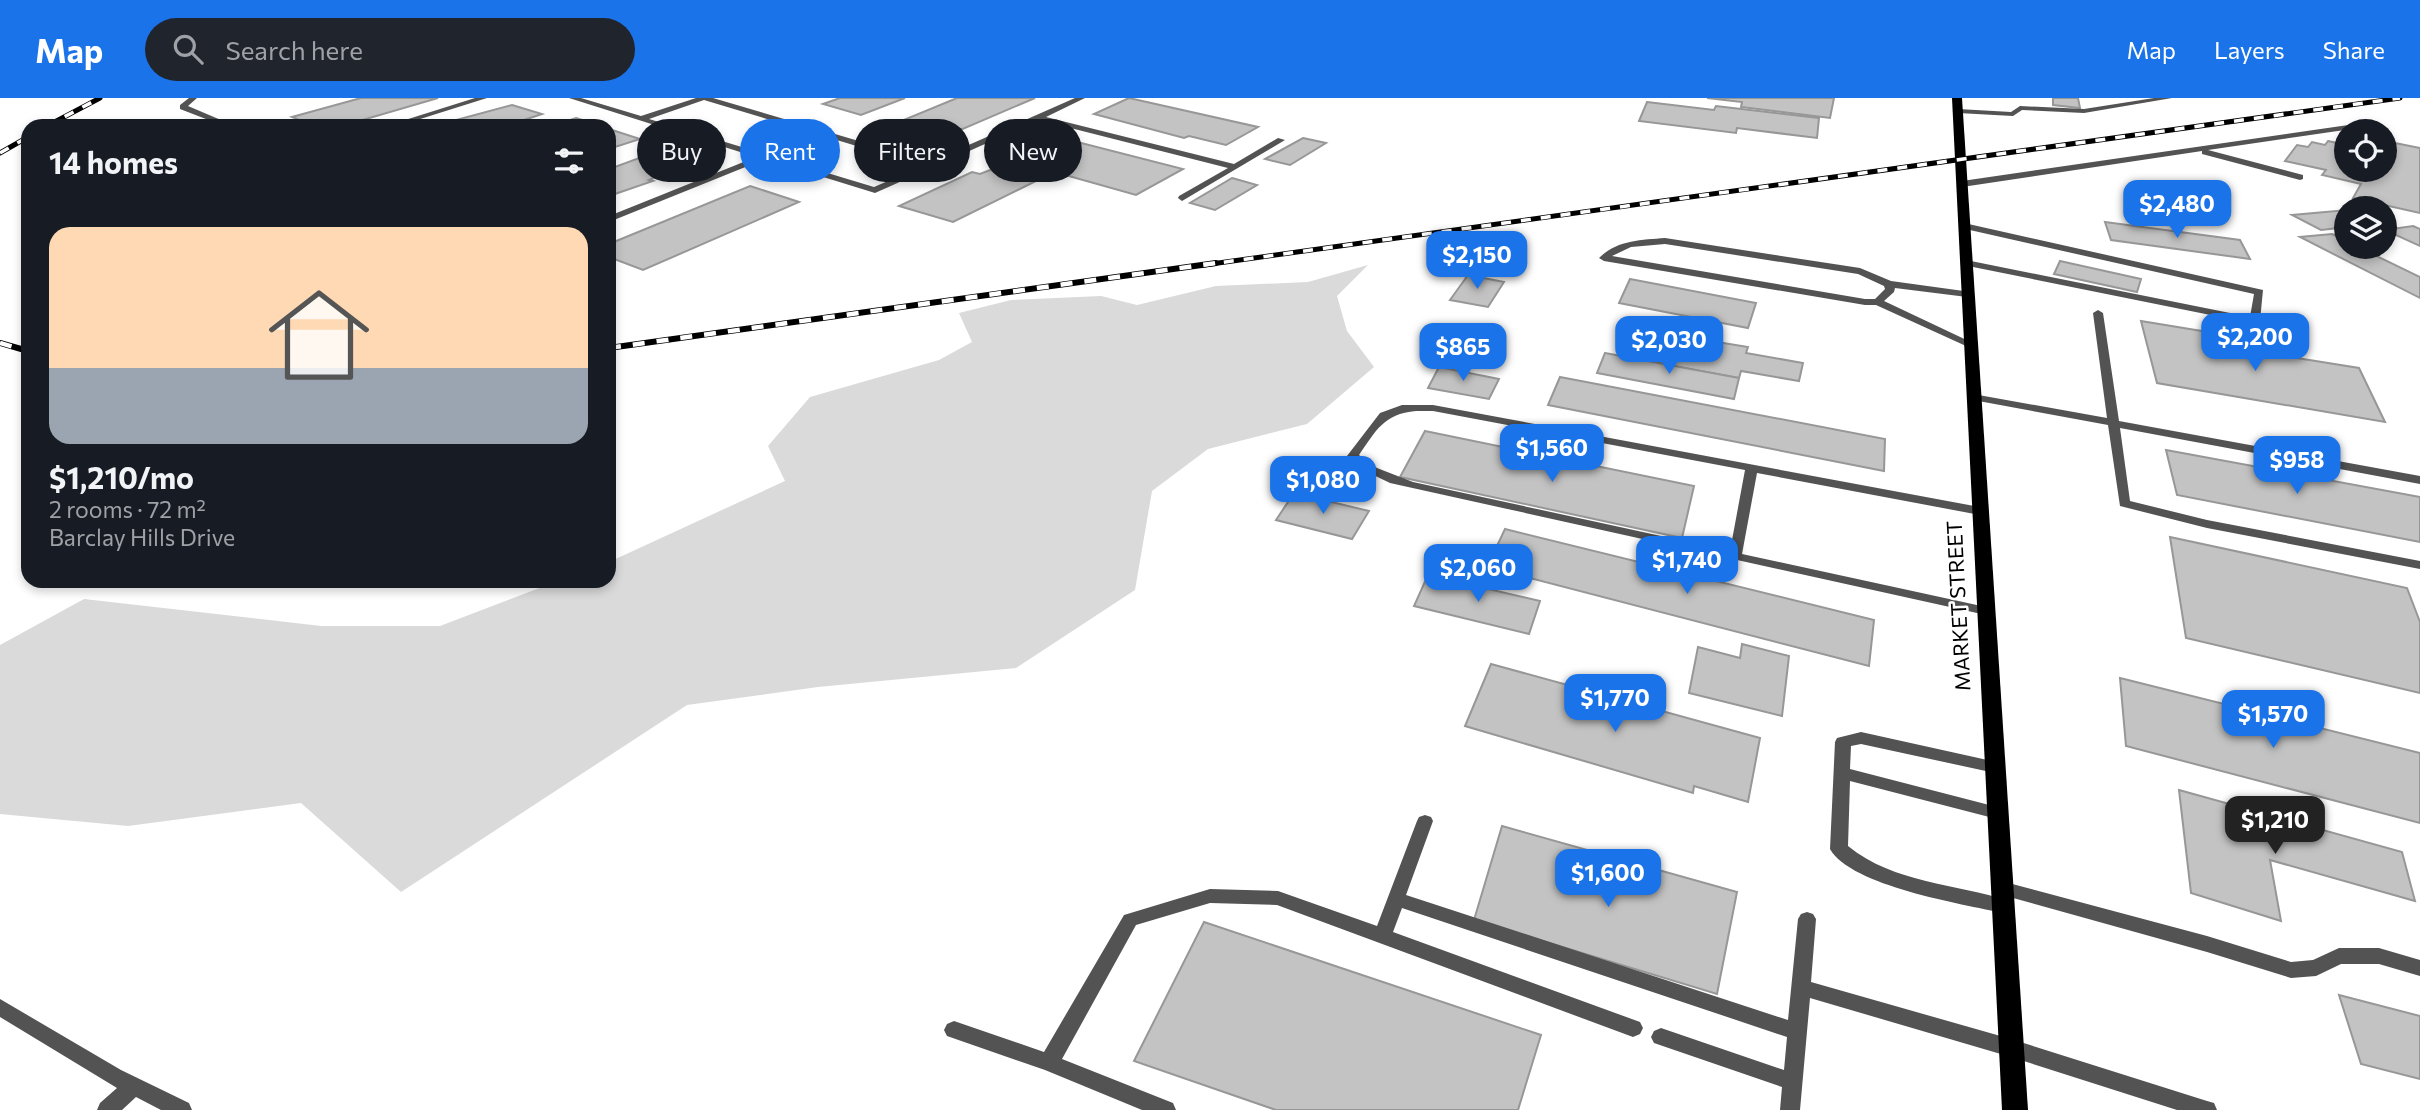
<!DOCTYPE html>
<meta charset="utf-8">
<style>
body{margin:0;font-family:Commissioner,sans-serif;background:#20242c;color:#f1f3f6;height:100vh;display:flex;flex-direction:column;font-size:26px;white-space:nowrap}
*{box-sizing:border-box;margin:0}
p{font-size:23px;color:#9ea1a6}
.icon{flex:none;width:38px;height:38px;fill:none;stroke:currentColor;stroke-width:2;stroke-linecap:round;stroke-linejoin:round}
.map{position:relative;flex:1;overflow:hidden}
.drawer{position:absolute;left:21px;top:21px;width:595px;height:469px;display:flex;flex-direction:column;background:#171b24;border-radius:21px;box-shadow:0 4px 10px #0003}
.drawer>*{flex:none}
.banner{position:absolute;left:637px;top:21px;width:665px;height:63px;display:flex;gap:14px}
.tools{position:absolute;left:2334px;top:21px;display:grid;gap:14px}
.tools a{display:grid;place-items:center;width:63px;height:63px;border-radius:50%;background:#171b24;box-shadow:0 4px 10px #0003;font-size:35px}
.price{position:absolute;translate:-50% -60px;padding:0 16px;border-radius:14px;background:#1a73e8;color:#fff;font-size:23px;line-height:46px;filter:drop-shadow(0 2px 4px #0008)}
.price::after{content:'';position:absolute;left:50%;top:42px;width:21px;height:16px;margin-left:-10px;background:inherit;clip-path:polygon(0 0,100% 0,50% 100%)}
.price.active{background:#222;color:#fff}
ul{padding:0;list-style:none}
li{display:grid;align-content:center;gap:14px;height:371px;padding:0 28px}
li span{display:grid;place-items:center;height:217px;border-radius:21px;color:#555}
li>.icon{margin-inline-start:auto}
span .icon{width:126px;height:126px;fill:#fffc;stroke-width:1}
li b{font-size:30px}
h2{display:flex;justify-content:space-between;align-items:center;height:84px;padding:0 28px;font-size:30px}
.chip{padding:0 24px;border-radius:32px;background:#171b24;box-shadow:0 4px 10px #0003;font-size:24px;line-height:63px}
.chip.active{background:#1a73e8;color:#fff}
header{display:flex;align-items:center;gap:42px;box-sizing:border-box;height:98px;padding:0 35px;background:#1a73e8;color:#fff}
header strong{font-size:33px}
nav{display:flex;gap:38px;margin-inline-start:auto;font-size:24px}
.search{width:490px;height:63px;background:#20242c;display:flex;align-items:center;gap:18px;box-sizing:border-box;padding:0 24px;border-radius:38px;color:#9ea1a6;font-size:26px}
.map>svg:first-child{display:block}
.green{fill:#dadada}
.building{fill:#c3c3c3;stroke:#979797;stroke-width:2}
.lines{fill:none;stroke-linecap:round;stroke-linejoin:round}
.service{fill:#535353;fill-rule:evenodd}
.minor{fill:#535353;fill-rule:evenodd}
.primary{fill:#000;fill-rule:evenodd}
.rail-far1-casing{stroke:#000;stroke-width:5}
.rail-casing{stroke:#000;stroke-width:6}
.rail-far1{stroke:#fff;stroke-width:3.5;stroke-dasharray:10;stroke-linecap:butt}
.rail{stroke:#fff;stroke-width:4.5;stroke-dasharray:12;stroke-linecap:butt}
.labels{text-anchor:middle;stroke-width:5;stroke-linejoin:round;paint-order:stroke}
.street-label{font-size:21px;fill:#000;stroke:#fff}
</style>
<header>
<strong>Map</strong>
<div class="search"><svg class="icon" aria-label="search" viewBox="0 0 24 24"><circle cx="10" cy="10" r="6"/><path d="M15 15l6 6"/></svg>Search here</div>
<nav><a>Map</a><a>Layers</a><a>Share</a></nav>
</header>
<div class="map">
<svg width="2420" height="1012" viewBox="0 0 2420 1012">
<rect width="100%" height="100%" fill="#fff"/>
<path class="green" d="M1368 167 1337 198 1347 233 1374 269 1307 326 1208 351 1152 393 1135 492 1016 570 818 589 687 607 401 794 301 705 128 728 0 716V547L84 501 321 528H440L558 483H609V464L785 383 768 348 810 299 939 262 972 244 959 215 1011 202 1101 198 1137 207 1216 188 1308 184Z"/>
<g class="building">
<path d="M361 0H438L342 28H314L292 19Z"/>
<path d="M840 0H905L861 17 823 6Z"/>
<path d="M957 0H1035L944 39 894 26Z"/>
<path d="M1129 0 1258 29 1226 47 1189 38 1184 40 1094 16Z"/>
<path d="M1707 0H1834L1830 20 1741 9 1742 4Z"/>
<path d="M2053 0H2078L2080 10 2053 7Z"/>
<path d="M1647 4 1714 12 1716 8 1819 20 1817 40 1737 30 1736 35 1639 23Z"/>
<path d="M512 7 542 16 506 28H434Z"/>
<path d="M576 20 601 28H552Z"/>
<path d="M609 31 640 41 609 51Z"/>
<path d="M1046 36 1183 71 1136 97 998 58Z"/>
<path d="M1303 40 1326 45 1290 67 1265 61Z"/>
<path d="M2328 43 2347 47V72H2385V43L2420 50V115L2353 100 2361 86 2322 77 2326 72 2285 63 2297 47 2308 49 2312 44 2325 47Z"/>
<path d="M650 56 686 67 649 82 653 83 609 98V68L615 69Z"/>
<path d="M990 72 1034 84 953 124 899 108 972 74 980 76Z"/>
<path d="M1232 80 1257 87 1215 112 1190 105Z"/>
<path d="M750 88 799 104 643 172 609 159V146Z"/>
<path d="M2347 112V129L2321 132 2292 117Z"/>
<path d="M2105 124 2240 142 2250 161 2111 142Z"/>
<path d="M2413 128 2420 131V148L2385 132Z"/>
<path d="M2332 136 2347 143V149H2358L2420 179V200L2300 139Z"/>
<path d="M2060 163 2141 181 2137 194 2054 176Z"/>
<path d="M1468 177 1504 184 1488 209 1450 202Z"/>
<path d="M1630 181 1756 205 1748 230 1619 205Z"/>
<path d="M2141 223 2244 240 2248 252 2359 270 2385 324 2157 285Z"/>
<path d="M1644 232 1748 249 1746 255 1803 265 1799 283 1741 273 1739 280 1635 261Z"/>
<path d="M1605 255 1739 280 1734 301 1597 275Z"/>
<path d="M1439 269 1499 281 1489 301 1428 290Z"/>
<path d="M1560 279 1885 341 1884 373 1548 307Z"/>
<path d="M1425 333 1694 388 1682 440 1400 379Z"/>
<path d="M2166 352 2420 399V444L2177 397Z"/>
<path d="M1294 395 1369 413 1352 441 1276 422Z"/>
<path d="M1505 431 1874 522 1869 568 1487 469Z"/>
<path d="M2170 439 2407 490 2420 524V595L2186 540Z"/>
<path d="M1428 477 1540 503 1529 536 1414 508Z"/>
<path d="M1742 546 1789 558 1782 618 1689 595 1698 549 1740 560Z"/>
<path d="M1491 566 1760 640 1748 704 1694 688 1693 695 1465 628Z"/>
<path d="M2120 580 2420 655V725L2126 648Z"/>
<path d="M2179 692 2402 754 2415 803 2270 762 2281 823 2191 795Z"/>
<path d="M1502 728 1737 794 1717 896 1474 822Z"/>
<path d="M1204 824 1541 937 1518 1012H1276L1134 963Z"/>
<path d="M2339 897 2420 918V981L2361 966Z"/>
</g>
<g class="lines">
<g class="service">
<path d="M2154 0H2172L2084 15 2022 12 2013 18 1958 15 1954 13 1958 11 2011 14 2020 8 2084 11Z"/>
<path d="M2376 23 2380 25 2379 27 2208 52 2303 77V81L2300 82 2202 56V53L1962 89 1958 86 1962 83Z"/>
<path d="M1964 125 2263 192 2260 223 2255 226 1963 167V163L1966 162 2250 219 2254 196 1961 130 1959 128Z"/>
<path d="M1665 140 1860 170 1891 183 1971 194 1972 196 1967 199 1895 190 1894 194 1884 203 1975 246 1974 248H1966L1876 207H1865L1604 163 1599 160C1617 142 1641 142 1665 140ZM1665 146 1858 176 1884 188 1885 191 1875 201H1865L1612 158 1631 149Z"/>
<path d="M2098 212 2103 215 2119 323 2420 378V386L2120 330 2130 403 2207 422 2420 463V471L2207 430 2120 408 2108 327 1973 302 1967 299 1973 296 2107 320 2093 215Z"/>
<path d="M1402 307H1433L1985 410 1986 413 1980 417 1757 375 1742 456 1986 509 1993 513 1986 517 1390 385 1361 371 1347 358 1380 315ZM1416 313H1433L1745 372 1730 453 1413 384 1377 370 1359 357C1376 333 1383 316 1416 313Z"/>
<path d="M1861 634 2001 665 2003 669 2001 673 1995 675 1861 646 1851 648 1850 671 1997 709 2003 711 2005 715 2003 719 1997 721 1850 683 1848 748C1895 786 1955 785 2009 803L2012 808 2009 813 2003 815C1962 806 1851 788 1830 751L1835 644 1837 640Z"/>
<path d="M1425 717 1431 719 1433 723 1406 797 1788 922 1798 821 1801 816 1807 814 1813 816 1816 821 1811 884 2011 941 2018 944 2021 950 2018 956 2011 959 1810 900 1800 1012H1780L1782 989 1654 945 1651 939 1654 933 1661 930 1784 972 1787 939 1402 810 1393 834 1640 924 1643 930 1640 936 1633 939 1277 807 1210 805 1136 827 1062 961 1173 1005 1176 1012H1142L1045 972 947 938 944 932 947 926 954 923 1044 954 1124 817 1210 791 1278 793 1377 828 1417 723 1419 719Z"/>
<path d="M2001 783 2207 838 2291 864 2313 862 2339 850H2379L2420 862V878L2379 866H2341L2316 878 2291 880 2207 854 1995 795 1992 790 1995 785Z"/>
<path d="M0 901 121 972 189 1005 192 1012H161L136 999 122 1012H97L100 1005 117 990 0 919Z"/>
</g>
<g class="minor">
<path d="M189 0H197L188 8 235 28H224L180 11V7Z"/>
<path d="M475 0H487L398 28H386Z"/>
<path d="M569 0H581L641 18 696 0H713L930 64 1075 0H1085L1046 19 1234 66 1278 40 1285 42 1182 103 1178 100 1179 98 1228 70 1039 22 875 95 765 61 609 124V118L756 59ZM704 2 923 68 874 89 649 21Z"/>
<path d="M2011 941 2207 1003 2214 1005 2217 1012H2177L2011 959 2004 956 2001 950 2004 944Z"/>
</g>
<path class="primary" d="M1952 0H1962L2028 1012H2002Z"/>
<g class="rail-far1-casing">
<g id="rail-far1">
<path d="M47 28 100 0"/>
<path d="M0 55 28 39"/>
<path d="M1204 167 2400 0"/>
</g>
</g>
<g class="rail-casing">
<g id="rail">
<path d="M0 245 28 253"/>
<path d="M609 250 1216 165"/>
</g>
</g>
<use href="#rail-far1" class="rail-far1"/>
<use href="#rail" class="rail"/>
</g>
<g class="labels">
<g class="street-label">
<text transform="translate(1959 508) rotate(-93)" y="7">MARKET STREET</text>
</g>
</g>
</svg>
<div class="tools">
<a><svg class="icon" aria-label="locate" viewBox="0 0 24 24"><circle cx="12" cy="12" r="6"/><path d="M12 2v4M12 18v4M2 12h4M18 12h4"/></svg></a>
<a><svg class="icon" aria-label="layers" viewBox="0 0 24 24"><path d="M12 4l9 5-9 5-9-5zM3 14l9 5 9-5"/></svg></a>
</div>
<b class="price" style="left:2177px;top:142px">$2,480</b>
<b class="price" style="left:1477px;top:193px">$2,150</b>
<b class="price" style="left:2255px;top:275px">$2,200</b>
<b class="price" style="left:1669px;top:278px">$2,030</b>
<b class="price" style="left:1463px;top:285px">$865</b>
<b class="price" style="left:1552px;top:386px">$1,560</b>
<b class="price" style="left:2297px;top:398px">$958</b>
<b class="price" style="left:1323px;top:418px">$1,080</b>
<b class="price" style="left:1687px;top:498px">$1,740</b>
<b class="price" style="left:1478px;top:506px">$2,060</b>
<b class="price" style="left:1615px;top:636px">$1,770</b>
<b class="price" style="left:2273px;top:652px">$1,570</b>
<b class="price active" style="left:2275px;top:758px">$1,210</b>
<b class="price" style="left:1608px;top:811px">$1,600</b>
<div class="banner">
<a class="chip">Buy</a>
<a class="chip active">Rent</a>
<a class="chip">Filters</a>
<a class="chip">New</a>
</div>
<section class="drawer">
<h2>14 homes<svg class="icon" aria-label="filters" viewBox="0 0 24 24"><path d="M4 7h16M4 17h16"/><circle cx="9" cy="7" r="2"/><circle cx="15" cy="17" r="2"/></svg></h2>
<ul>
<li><span style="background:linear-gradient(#ffd9b3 65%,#9aa5b1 0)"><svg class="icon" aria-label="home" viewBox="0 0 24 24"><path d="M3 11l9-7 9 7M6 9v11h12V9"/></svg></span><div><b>$1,210/mo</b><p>2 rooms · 72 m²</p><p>Barclay Hills Drive</p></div></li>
</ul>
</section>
</div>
